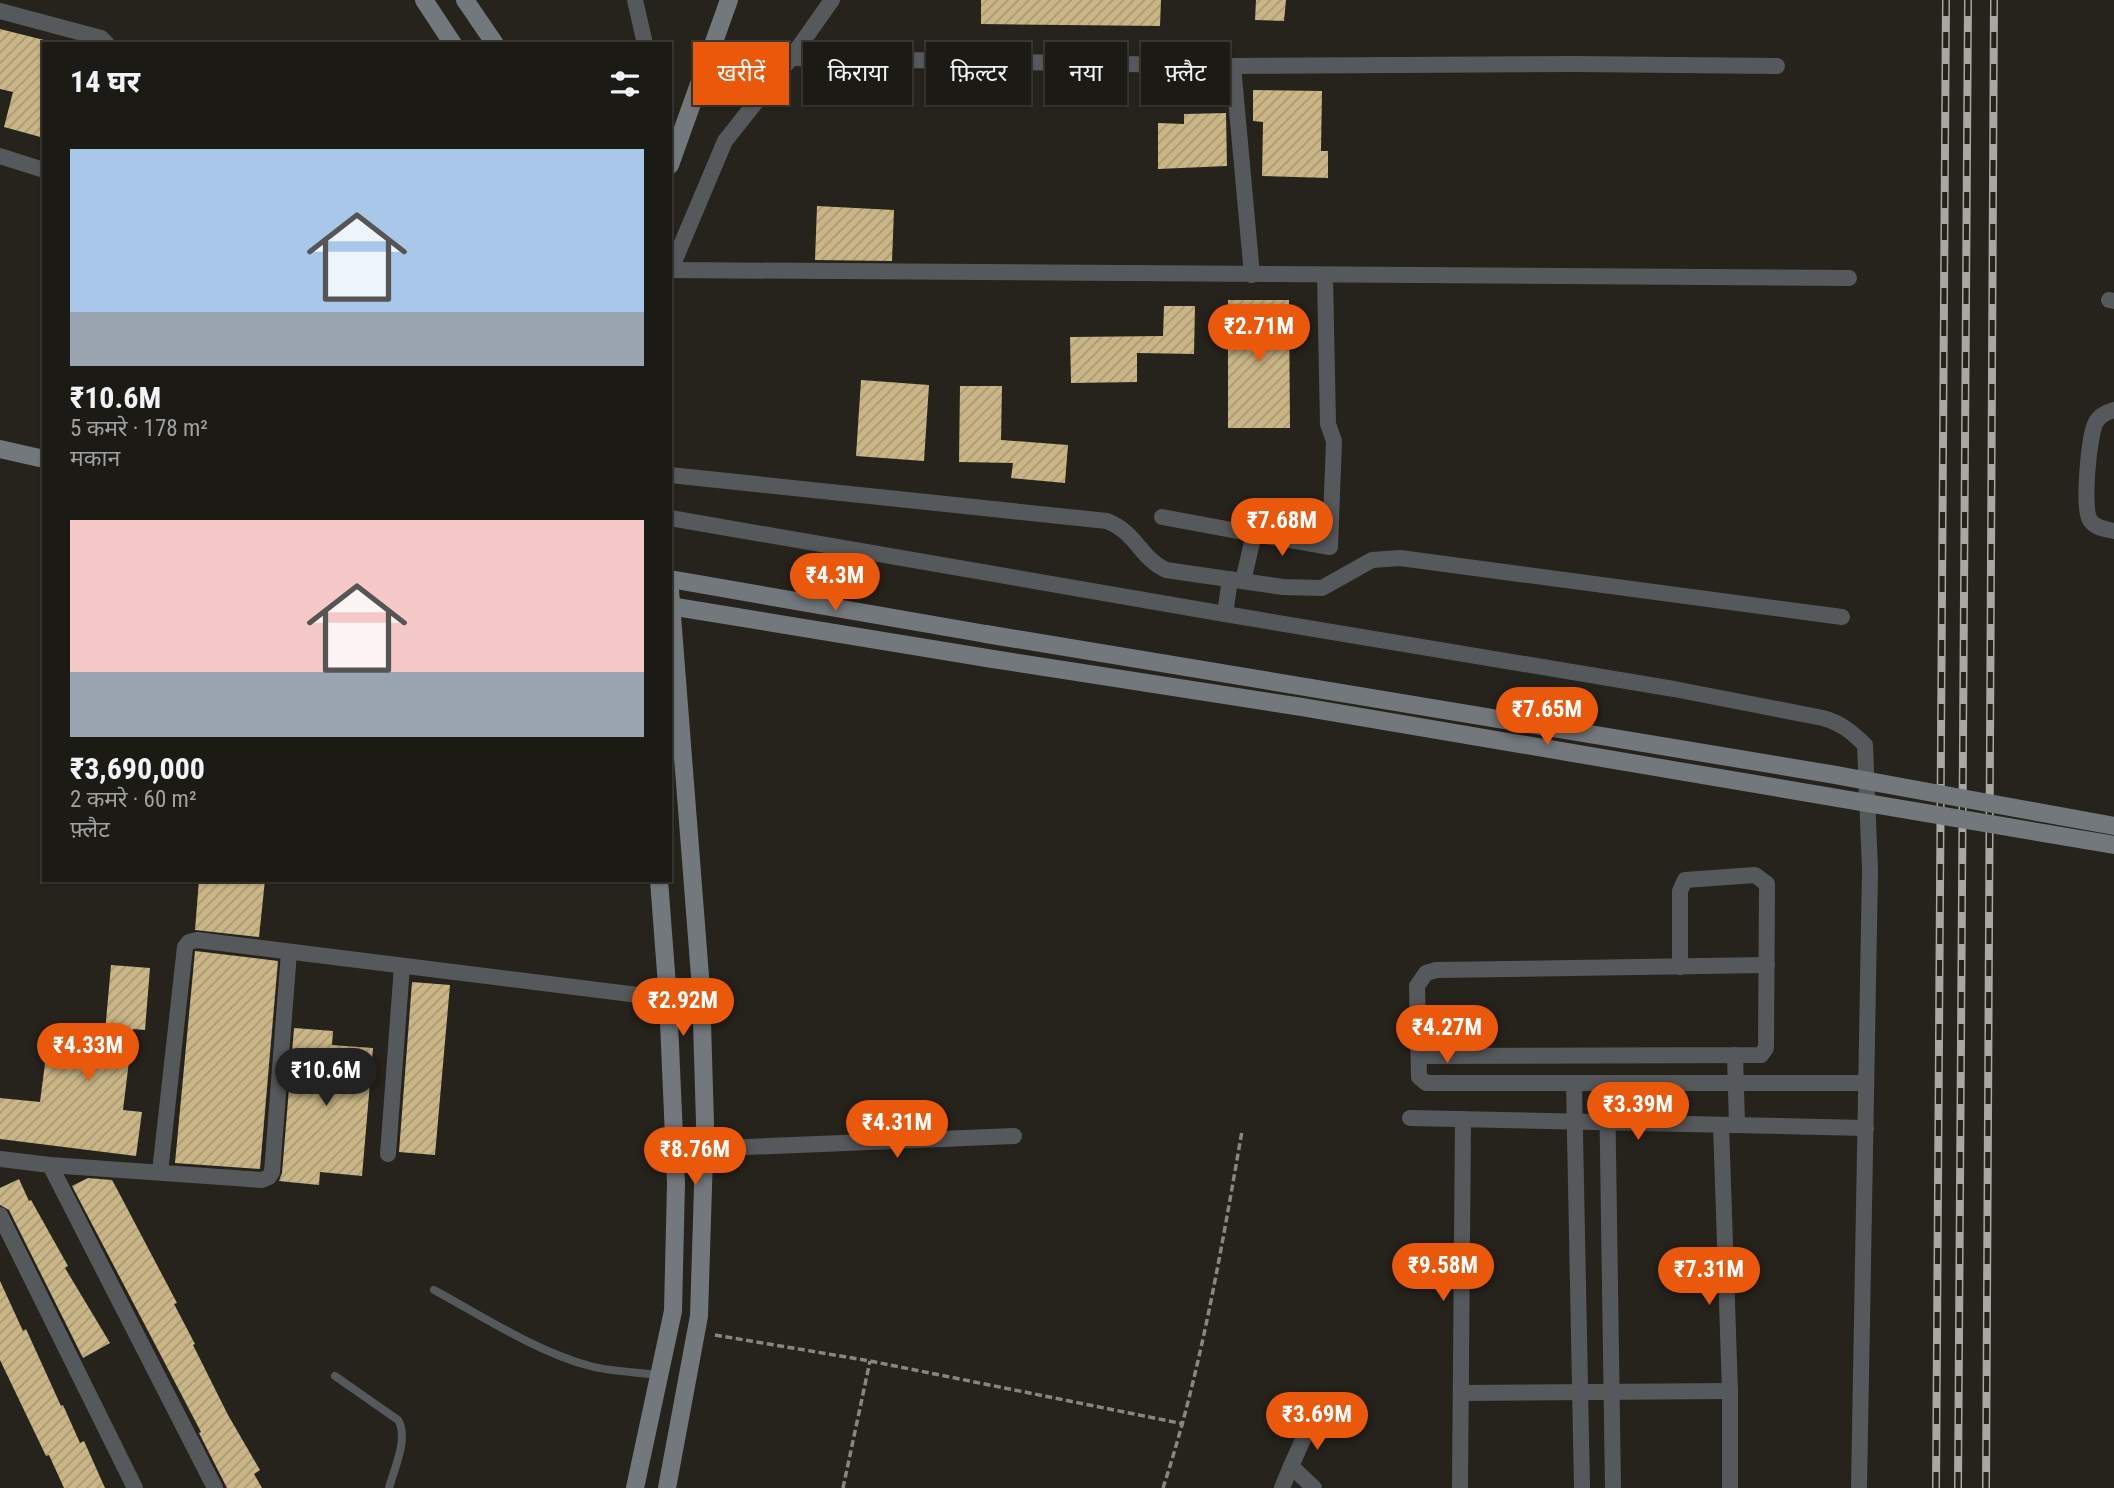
<!DOCTYPE html>
<html lang="hi">
<meta charset="utf-8">
<style>
body{margin:0;font-family:"Roboto Condensed","Noto Sans Devanagari",sans-serif;background:#25231d;color:#f1f3f6;height:100vh;display:flex;flex-direction:column;font-size:26px;white-space:nowrap}
*{box-sizing:border-box;margin:0}
p{font-size:23px;color:#a0a1a0}
.icon{flex:none;width:38px;height:38px;fill:none;stroke:currentColor;stroke-width:2;stroke-linecap:round;stroke-linejoin:round}
.map{position:relative;flex:1;overflow:hidden}
.panel{position:absolute;left:42px;top:42px;width:630px;height:840px;display:flex;flex-direction:column;background:#1c1a14;border-radius:0px;box-shadow:0 2px 5px #0004,0 0 0 2px #3a3834}
.panel>*{flex:none}
.banner{position:absolute;left:693px;top:42px;width:665px;height:63px;display:flex;gap:14px}
.price{position:absolute;translate:-50% -60px;padding:0 16px;border-radius:24px;background:#ea580c;color:#fff;font-size:23px;line-height:46px;filter:drop-shadow(0 2px 4px #0008)}
.price::after{content:'';position:absolute;left:50%;top:42px;width:21px;height:16px;margin-left:-10px;background:inherit;clip-path:polygon(0 0,100% 0,50% 100%)}
.price.active{background:#222;color:#fff}
ul{padding:0;list-style:none}
li{display:grid;align-content:center;gap:14px;height:371px;padding:0 28px}
li span{display:grid;place-items:center;height:217px;border-radius:0px;color:#555}
li>.icon{margin-inline-start:auto}
span .icon{width:126px;height:126px;fill:#fffc;stroke-width:1}
li b{font-size:30px}
h2{display:flex;justify-content:space-between;align-items:center;height:84px;padding:0 28px;font-size:30px}
.chip{padding:0 24px;border-radius:0px;background:#1c1a14;box-shadow:0 2px 5px #0004,0 0 0 2px #3a3834;font-size:24px;line-height:63px}
.chip.active{background:#ea580c;color:#fff}
.map>svg:first-child{display:block}
.building{fill:url(#building-hatch)}
.lines{fill:none;stroke-linecap:round;stroke-linejoin:round}
.path{stroke:#888680;stroke-width:3.5;stroke-dasharray:7 3.5;stroke-linecap:butt}
.lane{stroke:#56595c;stroke-width:8}
.street{stroke:#56595c;stroke-width:16}
.secondary{stroke:#72787c;stroke-width:18}
.rail-casing{stroke:#a9a7a2;stroke-width:8}
.rail{stroke:#25231b;stroke-width:5;stroke-dasharray:16;stroke-linecap:butt}
.secondary-bridge{stroke:#72787c;stroke-width:18}
</style>
<div class="map">
<svg width="2114" height="1488" viewBox="0 0 2114 1488">
<defs>
<pattern id="building-hatch" width="6" height="6" patternUnits="userSpaceOnUse" patternTransform="scale(1.75)"><rect width="6" height="6" fill="#c9b585"/><path d="M-1 1l2-2M0 6l6-6M5 7l2-2" fill="none" stroke="#a89874"/></pattern>
</defs>
<rect width="100%" height="100%" fill="#25231b"/>
<g class="building">
<path d="M981 0H1161L1160 26 981 24Z"/>
<path d="M1256 0H1286L1284 21 1255 20Z"/>
<path d="M0 29 44 40V138L4 127 13 92 0 89Z"/>
<path d="M1253 90 1322 91 1321 151H1328V178L1262 176 1263 122 1253 121Z"/>
<path d="M1226 113 1227 166 1158 169V123L1184 124V114Z"/>
<path d="M817 206 894 210 892 261 815 260Z"/>
<path d="M1228 300H1289L1290 428H1228Z"/>
<path d="M1164 306H1195L1194 354 1137 353V382L1071 383 1070 337 1163 336Z"/>
<path d="M861 380 929 385 924 461 856 456Z"/>
<path d="M960 386H1002L1001 440 1068 445 1065 483 1011 478 1013 463 959 462Z"/>
<path d="M199 880H265L259 937 195 930Z"/>
<path d="M195 951 278 961 260 1169 175 1163Z"/>
<path d="M111 965 150 968 145 1030 133 1029 123 1110 142 1112 136 1156 0 1139V1098L40 1102 47 1048 103 1055Z"/>
<path d="M412 982 450 985 435 1155 399 1152Z"/>
<path d="M294 1028 333 1031 332 1045 373 1048 362 1176 320 1172 319 1185 279 1181 282 1173Z"/>
<path d="M88 1178 112 1180 118 1191 177 1303 174 1304 195 1344 193 1345 228 1415 260 1470 254 1474 262 1488H227L199 1433 201 1432 72 1186Z"/>
<path d="M19 1179 29 1201 31 1200 68 1266 65 1268 110 1343 83 1358 9 1210 0 1205V1188Z"/>
<path d="M0 1281 23 1331 26 1329 61 1406 63 1405 80 1443 84 1441 105 1488H64L49 1455 46 1456 0 1360Z"/>
</g>
<g class="lines">
<g class="path">
<path d="M715 1335 870 1361 1184 1424"/>
<path d="M843 1488 870 1361"/>
<path d="M1163 1488C1201 1372 1221 1251 1242 1131"/>
</g>
<g class="lane">
<path d="M434 1290C484 1317 535 1351 590 1366 612 1372 637 1372 660 1375"/>
<path d="M335 1376 398 1420C409 1438 394 1469 389 1488"/>
</g>
<g class="street">
<path d="M635 0 645 44"/>
<path d="M0 11 101 38 107 44"/>
<path d="M791 58 1233 66 1574 64 1777 66"/>
<path d="M1233 66 1252 275"/>
<path d="M0 156 44 170"/>
<path d="M671 269 725 141 791 58 832 0"/>
<path d="M670 270 1849 278"/>
<path d="M2109 300 2114 301"/>
<path d="M2114 410C2107 412 2100 415 2096 422 2089 434 2082 508 2090 520 2095 528 2105 529 2114 531"/>
<path d="M670 475 1107 521C1137 533 1140 558 1166 570L1283 587 1322 588 1372 560 1400 558 1842 617"/>
<path d="M1162 517 1254 534"/>
<path d="M670 518 1225 614 1674 689 1823 718C1841 723 1852 732 1865 745L1870 870 1859 1488"/>
<path d="M1243 581 1254 534 1330 547 1334 441 1328 424 1325 276"/>
<path d="M1225 614 1230 579"/>
<path d="M1767 965 1436 970 1426 973 1417 986 1419 1077 1426 1083H1865"/>
<path d="M1735 1055 1737 1125"/>
<path d="M1419 1056 1761 1055 1766 1048 1767 884 1755 875 1685 880 1680 891V967"/>
<path d="M1574 1083 1582 1488"/>
<path d="M1607 1084 1613 1488"/>
<path d="M1410 1118 1866 1128"/>
<path d="M1721 1125 1730 1391V1488"/>
<path d="M674 1150 1014 1136"/>
<path d="M388 1154 402 966"/>
<path d="M0 1159 50 1165 262 1180 269 1177 272 1172 289 952"/>
<path d="M50 1165 215 1488"/>
<path d="M160 1172 185 947 189 942 197 940 702 1003"/>
<path d="M0 1215 135 1488"/>
<path d="M1461 1393 1730 1391"/>
<path d="M1282 1488 1291 1466"/>
<path d="M1314 1488 1291 1466 1315 1413"/>
<path d="M1460 1488 1463 1119"/>
</g>
<g class="secondary">
<path d="M424 0 453 44"/>
<path d="M465 0 495 44"/>
<path d="M670 165 729 0"/>
<path d="M0 449 44 459"/>
<path d="M670 579 986 634"/>
<path d="M670 606 993 659"/>
<path d="M635 1488 673 1311 676 1183 668 999 659 880"/>
<path d="M667 1488 699 1316 705 1123 701 989 670 590"/>
</g>
<g class="rail-casing">
<g id="rail">
<path d="M1936 1488 1946 0"/>
<path d="M1958 1488 1968 0"/>
<path d="M1986 1488 1994 0"/>
</g>
</g>
<use href="#rail" class="rail"/>
<g class="secondary-bridge">
<path d="M986 634 1830 774 2114 826"/>
<path d="M993 659 1302 707 2114 845"/>
</g>
</g>
</svg>
<b class="price" style="left:1259px;top:364px">₹2.71M</b>
<b class="price" style="left:1282px;top:558px">₹7.68M</b>
<b class="price" style="left:835px;top:613px">₹4.3M</b>
<b class="price" style="left:1547px;top:747px">₹7.65M</b>
<b class="price" style="left:683px;top:1038px">₹2.92M</b>
<b class="price" style="left:1447px;top:1065px">₹4.27M</b>
<b class="price" style="left:88px;top:1083px">₹4.33M</b>
<b class="price active" style="left:326px;top:1108px">₹10.6M</b>
<b class="price" style="left:1638px;top:1142px">₹3.39M</b>
<b class="price" style="left:897px;top:1160px">₹4.31M</b>
<b class="price" style="left:695px;top:1187px">₹8.76M</b>
<b class="price" style="left:1443px;top:1303px">₹9.58M</b>
<b class="price" style="left:1709px;top:1307px">₹7.31M</b>
<b class="price" style="left:1317px;top:1452px">₹3.69M</b>
<div class="banner">
<a class="chip active">खरीदें</a>
<a class="chip">किराया</a>
<a class="chip">फ़िल्टर</a>
<a class="chip">नया</a>
<a class="chip">फ़्लैट</a>
</div>
<section class="panel">
<h2>14 घर<svg class="icon" aria-label="filters" viewBox="0 0 24 24"><path d="M4 7h16M4 17h16"/><circle cx="9" cy="7" r="2"/><circle cx="15" cy="17" r="2"/></svg></h2>
<ul>
<li><span style="background:linear-gradient(#a9c7e8 75%,#9aa5b1 0)"><svg class="icon" aria-label="home" viewBox="0 0 24 24"><path d="M3 11l9-7 9 7M6 9v11h12V9"/></svg></span><div><b>₹10.6M</b><p>5 कमरे · 178 m²</p><p>मकान</p></div></li>
<li><span style="background:linear-gradient(#f6c9c9 70%,#9aa5b1 0)"><svg class="icon" aria-label="home" viewBox="0 0 24 24"><path d="M3 11l9-7 9 7M6 9v11h12V9"/></svg></span><div><b>₹3,690,000</b><p>2 कमरे · 60 m²</p><p>फ़्लैट</p></div></li>
</ul>
</section>
</div>
